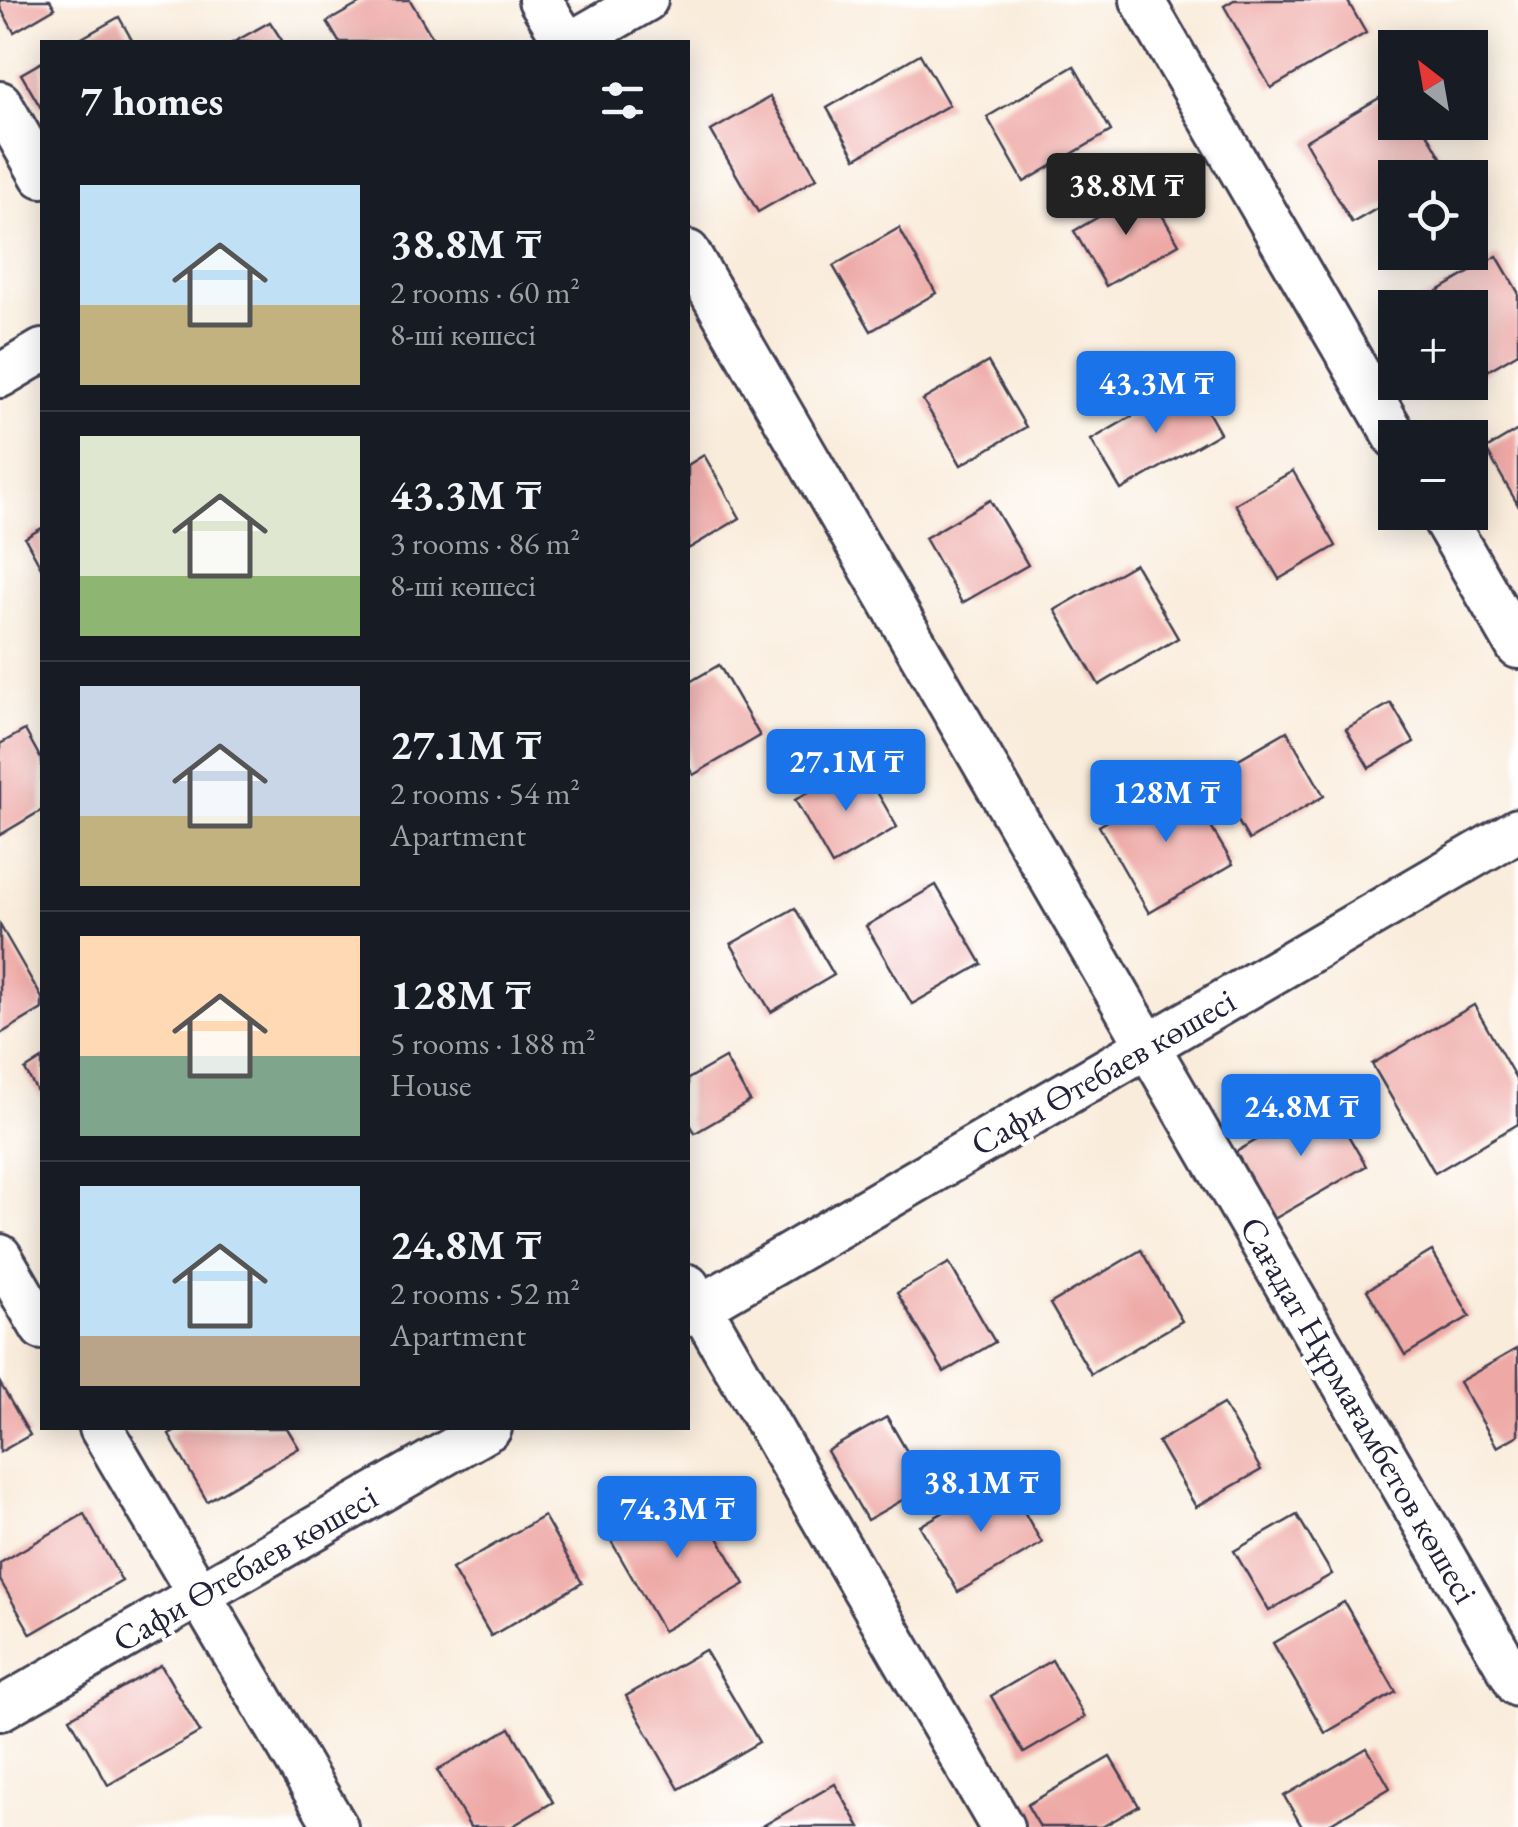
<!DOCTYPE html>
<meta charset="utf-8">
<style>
body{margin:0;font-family:"EB Garamond",serif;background:#242831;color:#f1f3f6;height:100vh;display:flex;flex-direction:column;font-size:38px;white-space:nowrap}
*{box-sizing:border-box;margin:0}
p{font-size:32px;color:#9ea1a6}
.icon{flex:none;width:55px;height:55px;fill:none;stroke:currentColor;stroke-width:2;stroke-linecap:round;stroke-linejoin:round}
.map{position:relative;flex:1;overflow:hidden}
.sheet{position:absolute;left:40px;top:40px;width:650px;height:1390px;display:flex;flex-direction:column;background:#171b24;border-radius:0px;box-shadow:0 5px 25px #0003}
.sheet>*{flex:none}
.needle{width:65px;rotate:329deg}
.tools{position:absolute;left:1378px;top:30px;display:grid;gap:20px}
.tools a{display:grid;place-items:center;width:110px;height:110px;border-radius:0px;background:#171b24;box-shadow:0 5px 25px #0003;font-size:50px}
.price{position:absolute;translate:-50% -85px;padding:0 22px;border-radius:10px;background:#1a73e8;color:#fff;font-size:32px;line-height:65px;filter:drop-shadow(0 2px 5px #0008)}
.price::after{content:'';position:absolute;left:50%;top:60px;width:30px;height:22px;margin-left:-15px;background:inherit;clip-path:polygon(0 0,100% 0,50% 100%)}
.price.selected{background:#222;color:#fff}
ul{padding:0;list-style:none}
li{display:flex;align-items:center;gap:30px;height:250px;padding:0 40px}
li+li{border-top:2px solid #363941}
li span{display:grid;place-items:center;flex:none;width:280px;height:200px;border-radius:0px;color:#555}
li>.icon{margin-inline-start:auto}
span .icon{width:120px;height:120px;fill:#fffc;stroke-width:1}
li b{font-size:42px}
h2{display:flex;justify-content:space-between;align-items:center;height:120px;padding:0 40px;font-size:42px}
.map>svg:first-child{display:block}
.building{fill:#eea9a6}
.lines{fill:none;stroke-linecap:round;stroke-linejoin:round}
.minor-casing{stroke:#424053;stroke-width:48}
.minor{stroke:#fff;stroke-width:42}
.labels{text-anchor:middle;stroke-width:8;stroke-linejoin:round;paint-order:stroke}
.street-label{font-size:35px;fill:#22223b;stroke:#fff}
</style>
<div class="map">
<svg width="1518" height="1827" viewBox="0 0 1518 1827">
<rect width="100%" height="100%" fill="#fff"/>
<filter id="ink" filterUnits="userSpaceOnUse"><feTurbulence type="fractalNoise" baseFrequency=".01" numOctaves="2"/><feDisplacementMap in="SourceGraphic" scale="20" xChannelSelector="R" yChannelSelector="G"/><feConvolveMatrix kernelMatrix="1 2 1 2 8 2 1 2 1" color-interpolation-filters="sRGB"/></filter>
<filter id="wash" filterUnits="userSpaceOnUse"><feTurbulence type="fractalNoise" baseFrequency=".0048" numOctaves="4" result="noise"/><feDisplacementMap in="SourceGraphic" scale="40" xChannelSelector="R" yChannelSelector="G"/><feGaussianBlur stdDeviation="2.25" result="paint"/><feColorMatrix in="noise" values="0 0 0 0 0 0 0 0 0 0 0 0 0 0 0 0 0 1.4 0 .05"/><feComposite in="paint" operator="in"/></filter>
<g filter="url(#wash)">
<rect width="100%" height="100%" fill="#f9ecdb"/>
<g id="blocks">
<g class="building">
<path d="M0 0H50L55 8 14 32 0 7Z"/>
<path d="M366 0H410L435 42H339L327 22Z"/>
<path d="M1234 0H1347L1366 33 1271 88 1224 6Z"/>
<path d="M119 17 133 42H75Z"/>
<path d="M270 22 283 42H234Z"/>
<path d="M920 54 949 105 856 158 827 108Z"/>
<path d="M42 62V110L21 74Z"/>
<path d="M1074 66 1111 131 1024 182 987 117Z"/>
<path d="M1395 89V122H1421L1447 168 1430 178H1395V198L1352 223 1305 141Z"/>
<path d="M770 97 817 178 758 212 711 131Z"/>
<path d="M1147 189 1179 244 1106 286 1074 231Z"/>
<path d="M899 228 936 293 871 331 833 266Z"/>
<path d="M1497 256 1518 292V353L1470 381V308H1409Z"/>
<path d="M988 362 1026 427 961 465 923 400Z"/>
<path d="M1191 382 1220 433 1121 490 1091 440Z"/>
<path d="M1518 430V505L1486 449Z"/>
<path d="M704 455 740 518 688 549V465Z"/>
<path d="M1293 471 1336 546 1279 579 1235 504Z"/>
<path d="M990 500 1028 565 962 603 925 538Z"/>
<path d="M42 528V569L25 538Z"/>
<path d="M1135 564 1178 638 1099 685 1055 610Z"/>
<path d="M719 665 760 736 693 775 688 766V683Z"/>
<path d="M1391 703 1414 742 1369 768 1346 729Z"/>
<path d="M25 730 42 761V810L0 835V744Z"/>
<path d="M1287 731 1324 796 1249 840 1211 775Z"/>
<path d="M860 762 897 827 832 865 795 800Z"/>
<path d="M1182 778 1233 864 1149 913 1099 826Z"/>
<path d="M936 885 982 964 912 1004 866 926Z"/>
<path d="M795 908 834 975 771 1012 731 944Z"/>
<path d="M0 925 42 998V1009L0 1034Z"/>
<path d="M1474 1005 1518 1082V1124L1435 1173 1372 1064Z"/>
<path d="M725 1058 750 1101 695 1133 688 1120V1079Z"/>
<path d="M42 1059V1100L25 1070Z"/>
<path d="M1327 1099 1366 1166 1274 1219 1236 1152Z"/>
<path d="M1141 1250 1182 1321 1091 1374 1050 1304Z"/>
<path d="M1432 1251 1470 1316 1405 1355 1367 1290Z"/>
<path d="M949 1263 995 1342 944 1372 897 1293Z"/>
<path d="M1518 1348V1435L1497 1447 1459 1382Z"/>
<path d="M0 1383 30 1435 0 1452Z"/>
<path d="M1223 1404 1261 1470 1196 1507 1158 1442Z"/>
<path d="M887 1417 927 1486 867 1520 827 1451Z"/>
<path d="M181 1428H287L299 1448 207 1501 169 1435Z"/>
<path d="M1004 1477 1042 1543 958 1592 920 1526Z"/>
<path d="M691 1491 745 1584 663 1631 610 1539Z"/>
<path d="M84 1514 122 1581 31 1634 0 1580V1563Z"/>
<path d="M1297 1515 1332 1574 1269 1611 1234 1551Z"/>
<path d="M544 1516 582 1583 491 1636 452 1569Z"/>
<path d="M1344 1602 1396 1692 1325 1733 1273 1643Z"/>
<path d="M705 1650 759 1742 679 1789 626 1696Z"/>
<path d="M1052 1660 1085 1717 1024 1753 991 1696Z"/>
<path d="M161 1665 200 1732 108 1785 70 1718Z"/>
<path d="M510 1728 553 1802 511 1827H470L437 1770Z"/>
<path d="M1367 1748 1390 1788 1324 1827H1302L1284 1796Z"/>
<path d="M1110 1757 1139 1806 1102 1827H1040L1027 1805Z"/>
<path d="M835 1784 860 1827H761Z"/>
</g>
</g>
</g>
<g filter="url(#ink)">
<use href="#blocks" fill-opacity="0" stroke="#424053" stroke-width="2.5"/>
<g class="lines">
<g class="minor-casing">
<g id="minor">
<path d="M540 0 566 42"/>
<path d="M1142 0 1396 438"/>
<path d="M573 42 646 0"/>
<path d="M0 103 42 176"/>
<path d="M688 252 1518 1685"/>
<path d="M0 376 42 351"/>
<path d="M1440 512 1518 647"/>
<path d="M0 1256 42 1328"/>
<path d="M688 1286 1002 1827"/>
<path d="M688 1314 1518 830"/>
<path d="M101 1428 336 1827"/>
<path d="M0 1709 490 1428"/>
</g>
</g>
<use href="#minor" class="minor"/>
</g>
</g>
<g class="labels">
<g class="street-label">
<text transform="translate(1103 1072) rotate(-30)" y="12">Сафи Өтебаев көшесі</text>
<text transform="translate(1359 1410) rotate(60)" y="12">Сағадат Нұрмағамбетов көшесі</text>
<text transform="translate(245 1568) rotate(-30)" y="12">Сафи Өтебаев көшесі</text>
</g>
</g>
</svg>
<div class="tools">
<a><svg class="needle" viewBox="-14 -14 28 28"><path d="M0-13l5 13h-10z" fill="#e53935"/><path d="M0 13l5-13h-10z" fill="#9ea1a6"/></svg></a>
<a><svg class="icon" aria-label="locate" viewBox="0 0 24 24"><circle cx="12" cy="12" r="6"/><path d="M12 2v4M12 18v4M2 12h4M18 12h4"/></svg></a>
<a>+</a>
<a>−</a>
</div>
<b class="price selected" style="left:1126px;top:238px">38.8M ₸</b>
<b class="price" style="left:1156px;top:436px">43.3M ₸</b>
<b class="price" style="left:846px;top:814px">27.1M ₸</b>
<b class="price" style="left:1166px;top:845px">128M ₸</b>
<b class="price" style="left:1301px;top:1159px">24.8M ₸</b>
<b class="price" style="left:981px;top:1535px">38.1M ₸</b>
<b class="price" style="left:677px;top:1561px">74.3M ₸</b>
<section class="sheet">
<h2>7 homes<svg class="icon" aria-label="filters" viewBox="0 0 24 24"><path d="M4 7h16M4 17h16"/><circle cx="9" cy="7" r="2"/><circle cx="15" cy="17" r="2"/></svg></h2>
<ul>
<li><span style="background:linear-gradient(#bfe0f5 60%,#c2b280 0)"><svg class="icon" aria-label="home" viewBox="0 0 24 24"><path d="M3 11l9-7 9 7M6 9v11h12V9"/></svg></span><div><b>38.8M ₸</b><p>2 rooms · 60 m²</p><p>8-шi көшесi</p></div></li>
<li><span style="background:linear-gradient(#dfe7d0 70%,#8fb573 0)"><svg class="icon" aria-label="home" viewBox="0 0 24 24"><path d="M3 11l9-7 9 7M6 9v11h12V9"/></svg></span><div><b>43.3M ₸</b><p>3 rooms · 86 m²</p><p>8-шi көшесi</p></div></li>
<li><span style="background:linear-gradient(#c9d6e8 65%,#c2b280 0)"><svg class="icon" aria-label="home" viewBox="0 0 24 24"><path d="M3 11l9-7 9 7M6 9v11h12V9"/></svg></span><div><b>27.1M ₸</b><p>2 rooms · 54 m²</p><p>Apartment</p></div></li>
<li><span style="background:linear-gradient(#ffd9b3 60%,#7fa58c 0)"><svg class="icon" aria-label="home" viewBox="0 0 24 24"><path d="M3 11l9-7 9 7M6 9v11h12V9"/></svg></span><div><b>128M ₸</b><p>5 rooms · 188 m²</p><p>House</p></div></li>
<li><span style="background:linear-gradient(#bfe0f5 75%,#b9a48a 0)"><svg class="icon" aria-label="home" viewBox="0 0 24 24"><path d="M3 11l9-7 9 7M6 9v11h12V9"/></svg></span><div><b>24.8M ₸</b><p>2 rooms · 52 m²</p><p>Apartment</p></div></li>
</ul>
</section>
</div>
